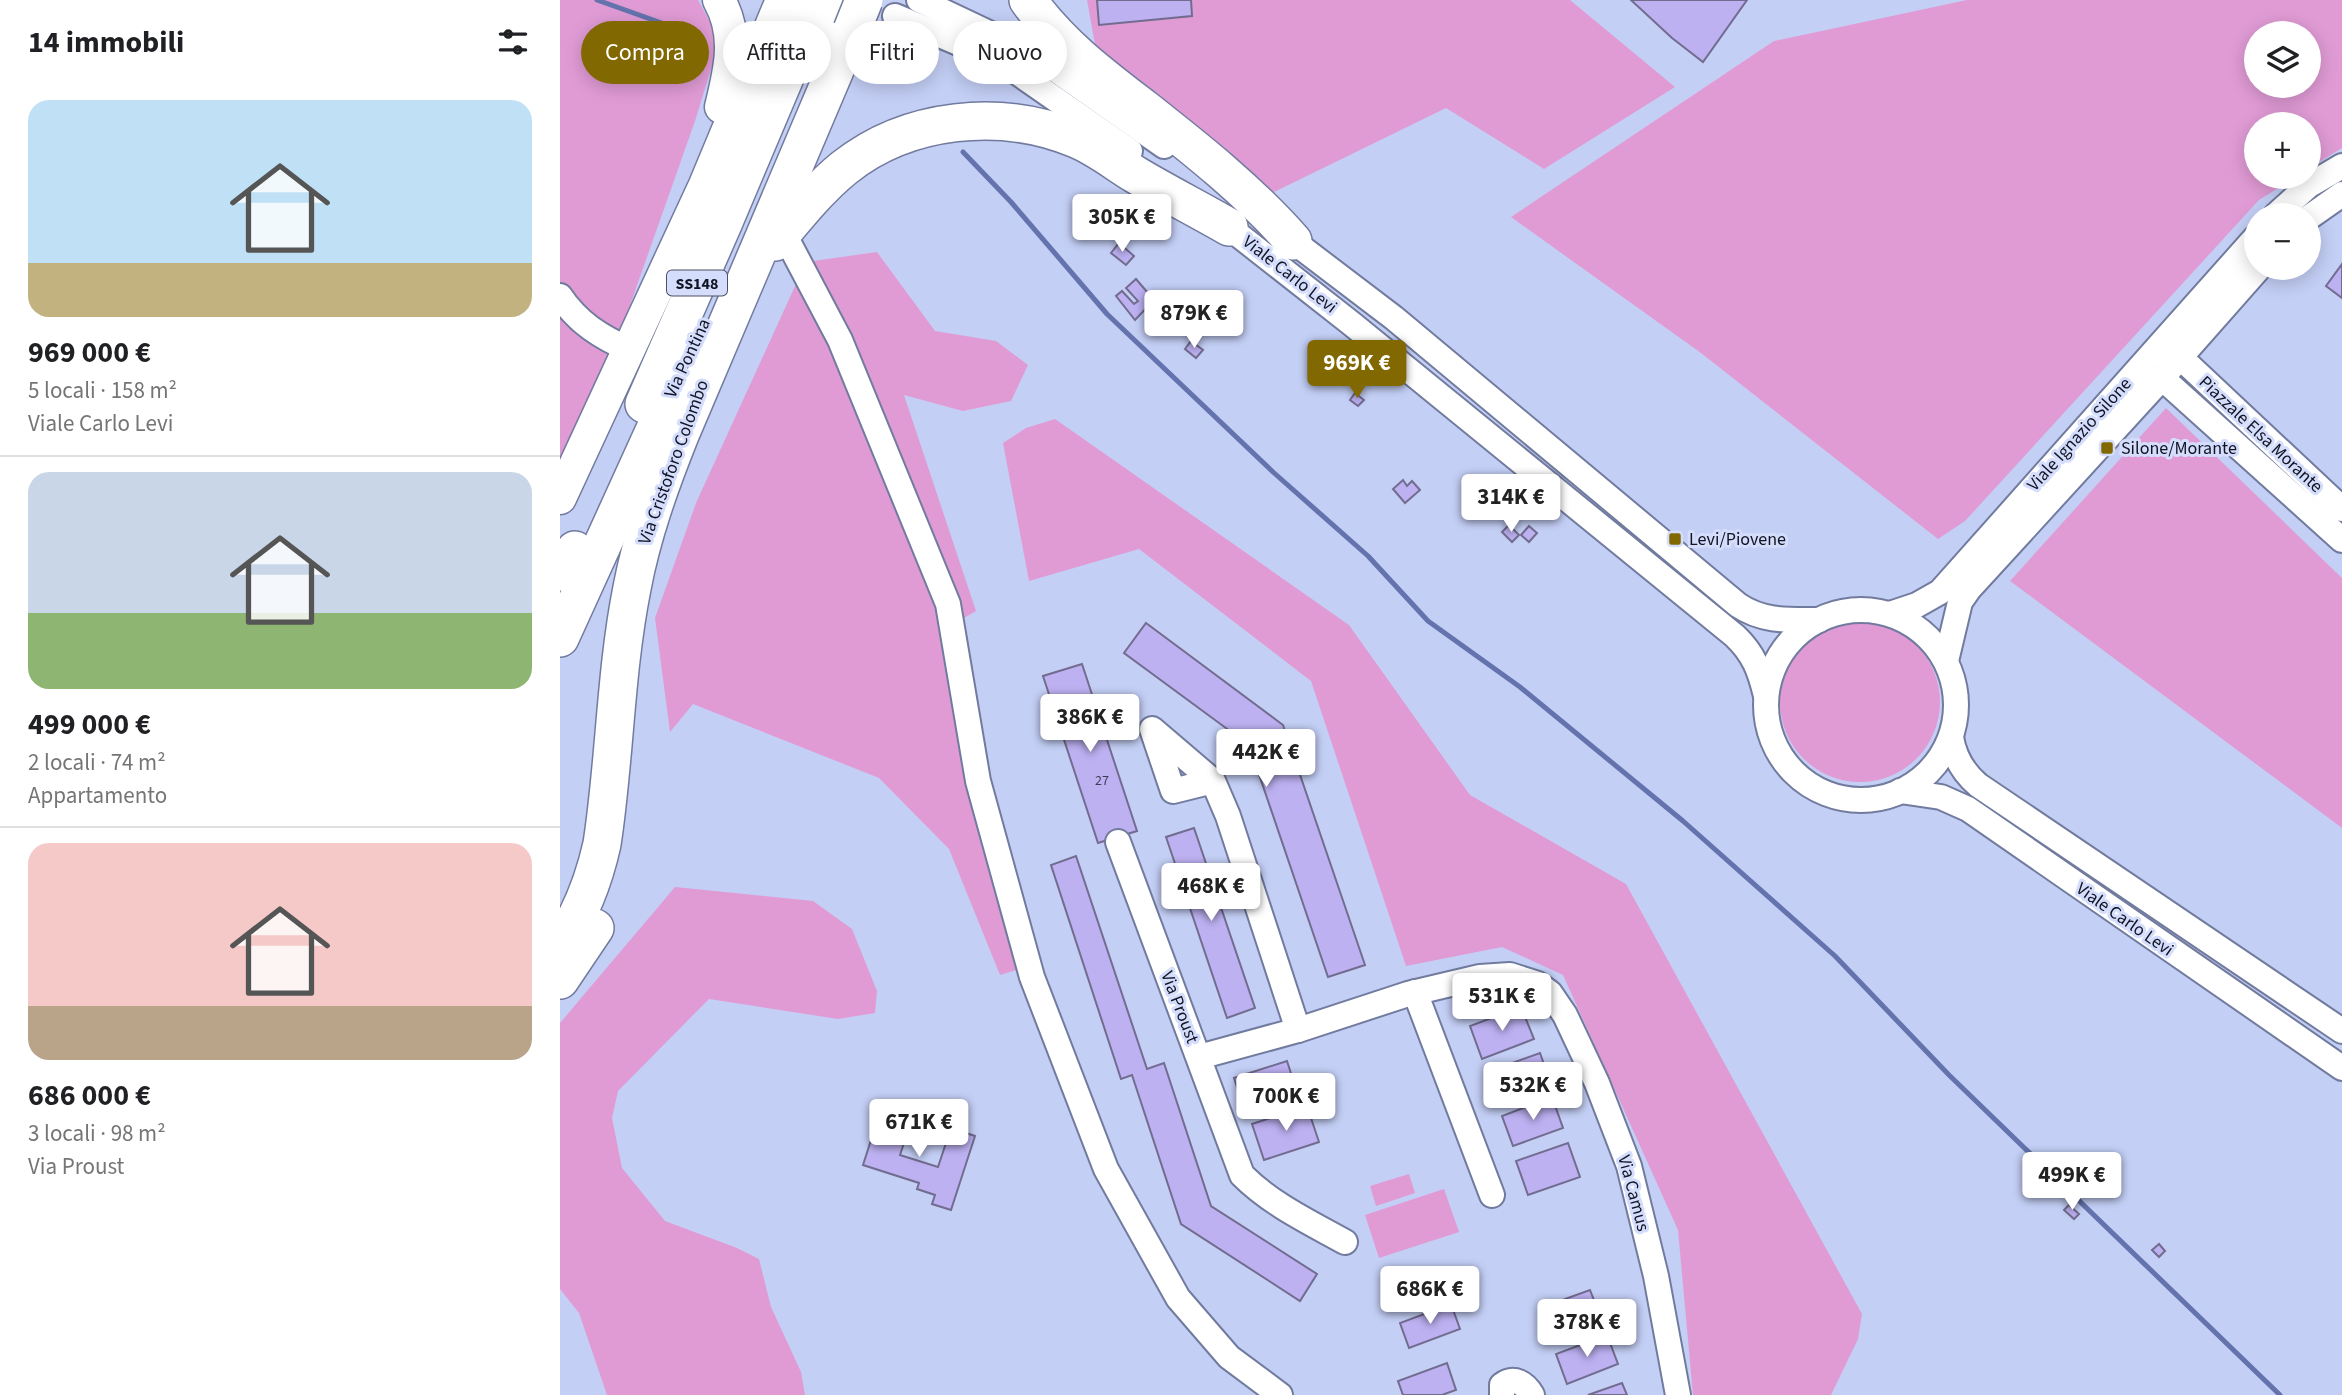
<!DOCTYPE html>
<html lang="it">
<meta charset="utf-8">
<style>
body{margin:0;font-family:"Source Sans 3",sans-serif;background:#f6f6f6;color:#202124;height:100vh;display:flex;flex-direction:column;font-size:26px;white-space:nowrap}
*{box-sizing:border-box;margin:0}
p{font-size:23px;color:#757577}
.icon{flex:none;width:38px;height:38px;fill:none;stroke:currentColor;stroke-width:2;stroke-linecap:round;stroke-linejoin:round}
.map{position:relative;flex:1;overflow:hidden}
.drawer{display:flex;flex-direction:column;background:#fff;width:560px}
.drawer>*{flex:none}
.guide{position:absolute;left:21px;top:21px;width:665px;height:63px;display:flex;gap:14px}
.tools{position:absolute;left:1684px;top:21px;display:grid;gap:14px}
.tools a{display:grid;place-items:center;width:77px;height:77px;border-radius:50%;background:#fff;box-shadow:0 4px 18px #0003;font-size:35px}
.price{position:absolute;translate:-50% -60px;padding:0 16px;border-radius:7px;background:#fff;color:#222;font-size:23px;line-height:46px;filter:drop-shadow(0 2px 4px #0008)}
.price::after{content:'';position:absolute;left:50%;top:42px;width:21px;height:16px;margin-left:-10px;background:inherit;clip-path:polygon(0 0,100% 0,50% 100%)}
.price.current{background:#816800;color:#fff}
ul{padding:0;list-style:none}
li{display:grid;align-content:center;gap:14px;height:371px;padding:0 28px}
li+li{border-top:2px solid #e0e0e0}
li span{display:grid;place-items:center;height:217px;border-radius:21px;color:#555}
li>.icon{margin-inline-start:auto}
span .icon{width:126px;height:126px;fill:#fffc;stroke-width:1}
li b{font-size:30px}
h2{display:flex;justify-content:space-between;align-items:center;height:84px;padding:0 28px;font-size:30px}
.chip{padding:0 24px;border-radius:32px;background:#fff;box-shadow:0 4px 18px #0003;font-size:24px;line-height:63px}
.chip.current{background:#816800;color:#fff}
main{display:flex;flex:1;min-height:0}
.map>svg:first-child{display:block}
.green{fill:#e09bd5;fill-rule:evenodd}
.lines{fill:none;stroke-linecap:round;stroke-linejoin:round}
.stream{stroke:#6473ad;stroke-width:5}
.building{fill:#bdb1f2;stroke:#726c8f;stroke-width:2}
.minor-casing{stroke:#717b9e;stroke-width:28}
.major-casing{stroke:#717b9e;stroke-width:35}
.highway-casing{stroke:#717b9e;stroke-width:40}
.minor{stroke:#fff;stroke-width:24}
.major{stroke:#fff;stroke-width:32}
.highway{stroke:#fff;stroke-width:37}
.highway-bridge-casing{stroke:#717b9e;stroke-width:40;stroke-linecap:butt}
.highway-bridge{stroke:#fff;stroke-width:37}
.poi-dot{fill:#816800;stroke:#d4ddfc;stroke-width:2.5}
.labels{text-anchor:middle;stroke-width:6;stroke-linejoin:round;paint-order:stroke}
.number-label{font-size:14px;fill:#3c3b56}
.shield{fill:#d4ddfc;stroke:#4c5063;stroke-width:2}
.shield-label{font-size:16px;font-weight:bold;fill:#111422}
.street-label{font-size:18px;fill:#111422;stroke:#d4ddfc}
.poi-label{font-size:18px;fill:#111422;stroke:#d4ddfc;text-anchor:start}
</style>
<main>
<section class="drawer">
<h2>14 immobili<svg class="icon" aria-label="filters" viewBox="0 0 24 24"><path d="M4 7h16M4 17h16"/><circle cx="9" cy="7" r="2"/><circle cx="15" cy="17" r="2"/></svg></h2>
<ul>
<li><span style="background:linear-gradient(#bfe0f5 75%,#c2b280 0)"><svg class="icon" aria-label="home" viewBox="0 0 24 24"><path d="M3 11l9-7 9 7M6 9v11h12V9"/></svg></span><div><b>969 000 €</b><p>5 locali · 158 m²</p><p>Viale Carlo Levi</p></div></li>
<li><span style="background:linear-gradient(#c9d6e8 65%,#8fb573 0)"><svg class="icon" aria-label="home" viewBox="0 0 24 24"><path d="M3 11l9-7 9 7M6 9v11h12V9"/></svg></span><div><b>499 000 €</b><p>2 locali · 74 m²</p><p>Appartamento</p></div></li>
<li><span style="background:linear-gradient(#f6c9c9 75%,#b9a48a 0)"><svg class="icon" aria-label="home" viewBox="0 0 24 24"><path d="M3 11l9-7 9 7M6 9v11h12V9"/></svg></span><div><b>686 000 €</b><p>3 locali · 98 m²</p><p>Via Proust</p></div></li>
</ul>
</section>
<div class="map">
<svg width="1782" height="1395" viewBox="0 0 1782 1395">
<rect width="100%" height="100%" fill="#c4cff6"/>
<g class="green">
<path d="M0 0H138L151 24 156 53 135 121 33 410 0 466Z"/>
<path d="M527 0H1010L1115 87 984 169 886 108 710 194 538 61Z"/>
<path d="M1407 0H1782V148L1748 169V124H1696V177H1736L1699 200 1405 521 1378 539 1141 353 951 217 1214 41ZM1696 33H1748V86H1696Z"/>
<path d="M317 252 375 331 436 341 468 365 451 401 403 411 344 395 416 611 392 625 469 966 440 975 389 849 319 778 133 704 110 732 95 618 136 503 246 262Z"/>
<path d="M1606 408 1782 578V828L1450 581Z"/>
<path d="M495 419 789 625 910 795 1066 884 1302 1314 1298 1339 1271 1395H1133L1118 1230 1003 975 942 947 846 966 751 681 579 549 469 581 443 443 466 428Z"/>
<circle cx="1300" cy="702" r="80"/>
<path d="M115 887 253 901 292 929 317 991 315 1013 278 1019 149 999 58 1091 52 1118 62 1168 105 1221 177 1248 199 1259 211 1307 241 1372 245 1395H47L19 1313 0 1289V1023Z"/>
<path d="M849 1174 855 1193 816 1206 810 1186Z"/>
<path d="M884 1189 899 1232 819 1258 805 1215Z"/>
</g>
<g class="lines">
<g class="stream">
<path d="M37 0 124 31"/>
<path d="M403 152 451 202 547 314 713 472 808 556 868 621 960 687 1123 821 1275 956 1389 1075 1720 1395"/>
</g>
</g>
<g class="building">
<path d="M537 0H631L632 16 539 25Z"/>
<path d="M1071 0H1187L1143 62 1112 38Z"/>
<path d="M559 243 574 256 566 265 551 253Z"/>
<path d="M1782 264V298L1766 286Z"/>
<path d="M576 279 594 300 575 320 556 296 562 291 574 304 578 301 566 288Z"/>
<path d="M631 341 643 350 636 358 625 349Z"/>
<path d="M795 393 804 400 798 406 790 400Z"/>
<path d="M843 480 847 486 852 481 860 490 845 503 833 489Z"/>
<path d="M949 525 959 535 952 542 942 532Z"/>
<path d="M969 526 977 533 969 542 961 535Z"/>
<path d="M586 623 723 725 805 965 768 977 689 745 564 653Z"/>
<path d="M522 664 577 831 538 843 483 676Z"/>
<path d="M634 828 695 1008 667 1018 606 837Z"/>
<path d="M516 856 587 1069 604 1063 651 1206 757 1274 740 1301 621 1224 572 1075 561 1079 491 865Z"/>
<path d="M961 1007 974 1039 922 1059 910 1026Z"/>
<path d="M980 1053 991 1084 938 1103 927 1072Z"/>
<path d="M727 1061 737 1092 684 1109 674 1078Z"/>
<path d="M992 1097 1003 1128 953 1146 942 1116Z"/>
<path d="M747 1106 759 1142 704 1160 692 1124Z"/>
<path d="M321 1109 352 1119 340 1155 378 1167 391 1128 415 1136 391 1210 372 1204 375 1195 357 1189 359 1183 303 1165Z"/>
<path d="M1008 1143 1020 1177 968 1195 956 1161Z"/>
<path d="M1509 1205 1519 1214 1514 1219 1504 1210Z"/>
<path d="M1599 1244 1605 1251 1599 1257 1592 1250Z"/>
<path d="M1030 1290 1041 1318 991 1336 980 1308Z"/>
<path d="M891 1304 900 1329 849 1348 840 1323Z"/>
<path d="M1047 1335 1058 1364 1007 1384 996 1354Z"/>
<path d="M887 1363 896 1390 882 1395H843L838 1381Z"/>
<path d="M1062 1383 1067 1395H1028Z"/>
</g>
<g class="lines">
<g class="minor-casing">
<g id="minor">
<path d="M359 0 473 54 604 146"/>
<path d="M335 16 422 53 458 73 570 151"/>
<path d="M1716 215 1748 186 1782 166"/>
<path d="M657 218 792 324 1175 636C1194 654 1200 671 1206 696"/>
<path d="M1748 218 1782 194"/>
<path d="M223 232 280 340 388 604 418 781 472 977 546 1169 618 1298 669 1357 720 1395"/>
<path d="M721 232 834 318 1178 605C1203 622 1229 620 1259 620"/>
<path d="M0 296C18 323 41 337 70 350"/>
<path d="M1621 358 1782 509"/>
<path d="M1602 378 1782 540"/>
<circle cx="1301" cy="705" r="95"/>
<path d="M1330 614 1357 605 1380 592 1696 237"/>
<path d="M1386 661 1400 602 1409 589 1602 378 1699 268"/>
<path d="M1391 737C1394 756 1404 773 1418 785L1782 1031"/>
<path d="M653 781 613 791 592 729 653 781 668 816 738 1030"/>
<path d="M1340 791 1381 797 1408 809 1782 1068"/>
<path d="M558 842 682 1175C711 1204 749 1222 785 1242"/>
<path d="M855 992 932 1195"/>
<path d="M639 1057 738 1030 848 994 920 977 950 975 978 984 990 993 1005 1015 1037 1083 1069 1166 1096 1276 1118 1395"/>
<path d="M942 1395V1385C954 1376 965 1383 972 1395"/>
</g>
</g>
<g class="major-casing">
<g id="major">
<path d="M159 0C179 35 170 70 161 107"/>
<path d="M0 498 145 185 222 0"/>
</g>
</g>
<g class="highway-casing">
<g id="highway">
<path d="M468 0C500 45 542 76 585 109 637 150 689 191 733 241"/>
<path d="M260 54 282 0"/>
<path d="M215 242C236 217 258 189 284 168 348 117 441 108 516 139 538 148 556 163 576 175 606 193 638 209 669 227"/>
<path d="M84 404 163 224 253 11"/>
<path d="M0 572 15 550"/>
<path d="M0 638 116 383"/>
<path d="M0 945C21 914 34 880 42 844 55 760 55 673 72 588 82 535 100 485 120 435L292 30"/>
<path d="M0 980 35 928"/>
</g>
</g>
<use href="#minor" class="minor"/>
<use href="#major" class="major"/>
<use href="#highway" class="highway"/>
<g class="highway-bridge-casing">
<path id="highway-bridge" d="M292 30 304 0"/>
</g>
<use href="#highway-bridge" class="highway-bridge"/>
</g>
<g class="poi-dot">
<rect x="1540" y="441" width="14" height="14" rx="3.5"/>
<rect x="1108" y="532" width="14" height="14" rx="3.5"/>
</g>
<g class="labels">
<g class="number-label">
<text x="542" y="785">27</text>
</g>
<rect class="shield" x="107" y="270.5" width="60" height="25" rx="5"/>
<g class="shield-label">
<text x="137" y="289">SS148</text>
</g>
<g class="street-label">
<text transform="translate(730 274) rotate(38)" y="6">Viale Carlo Levi</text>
<text transform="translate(127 358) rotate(-65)" y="6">Via Pontina</text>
<text transform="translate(1519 434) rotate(-48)" y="6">Viale Ignazio Silone</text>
<text transform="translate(1701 434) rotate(43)" y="6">Piazzale Elsa Morante</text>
<text transform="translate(113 462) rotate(-70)" y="6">Via Cristoforo Colombo</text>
<text transform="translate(1565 919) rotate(35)" y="6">Viale Carlo Levi</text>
<text transform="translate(620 1007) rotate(69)" y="6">Via Proust</text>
<text transform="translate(1074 1193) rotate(75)" y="6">Via Camus</text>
</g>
<g class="poi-label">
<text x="1561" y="454">Silone/Morante</text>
<text x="1129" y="545">Levi/Piovene</text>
</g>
</g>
</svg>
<div class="tools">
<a><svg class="icon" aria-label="layers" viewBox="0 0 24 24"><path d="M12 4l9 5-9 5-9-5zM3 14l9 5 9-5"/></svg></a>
<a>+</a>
<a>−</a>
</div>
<b class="price" style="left:562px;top:254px">305K €</b>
<b class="price" style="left:634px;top:350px">879K €</b>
<b class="price current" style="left:797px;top:400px">969K €</b>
<b class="price" style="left:951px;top:534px">314K €</b>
<b class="price" style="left:530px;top:754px">386K €</b>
<b class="price" style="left:706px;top:789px">442K €</b>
<b class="price" style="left:651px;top:923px">468K €</b>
<b class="price" style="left:942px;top:1033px">531K €</b>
<b class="price" style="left:973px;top:1122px">532K €</b>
<b class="price" style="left:726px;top:1133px">700K €</b>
<b class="price" style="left:359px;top:1159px">671K €</b>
<b class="price" style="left:1512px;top:1212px">499K €</b>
<b class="price" style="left:870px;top:1326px">686K €</b>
<b class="price" style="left:1027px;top:1359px">378K €</b>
<div class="guide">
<a class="chip current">Compra</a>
<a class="chip">Affitta</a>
<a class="chip">Filtri</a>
<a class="chip">Nuovo</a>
</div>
</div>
</main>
